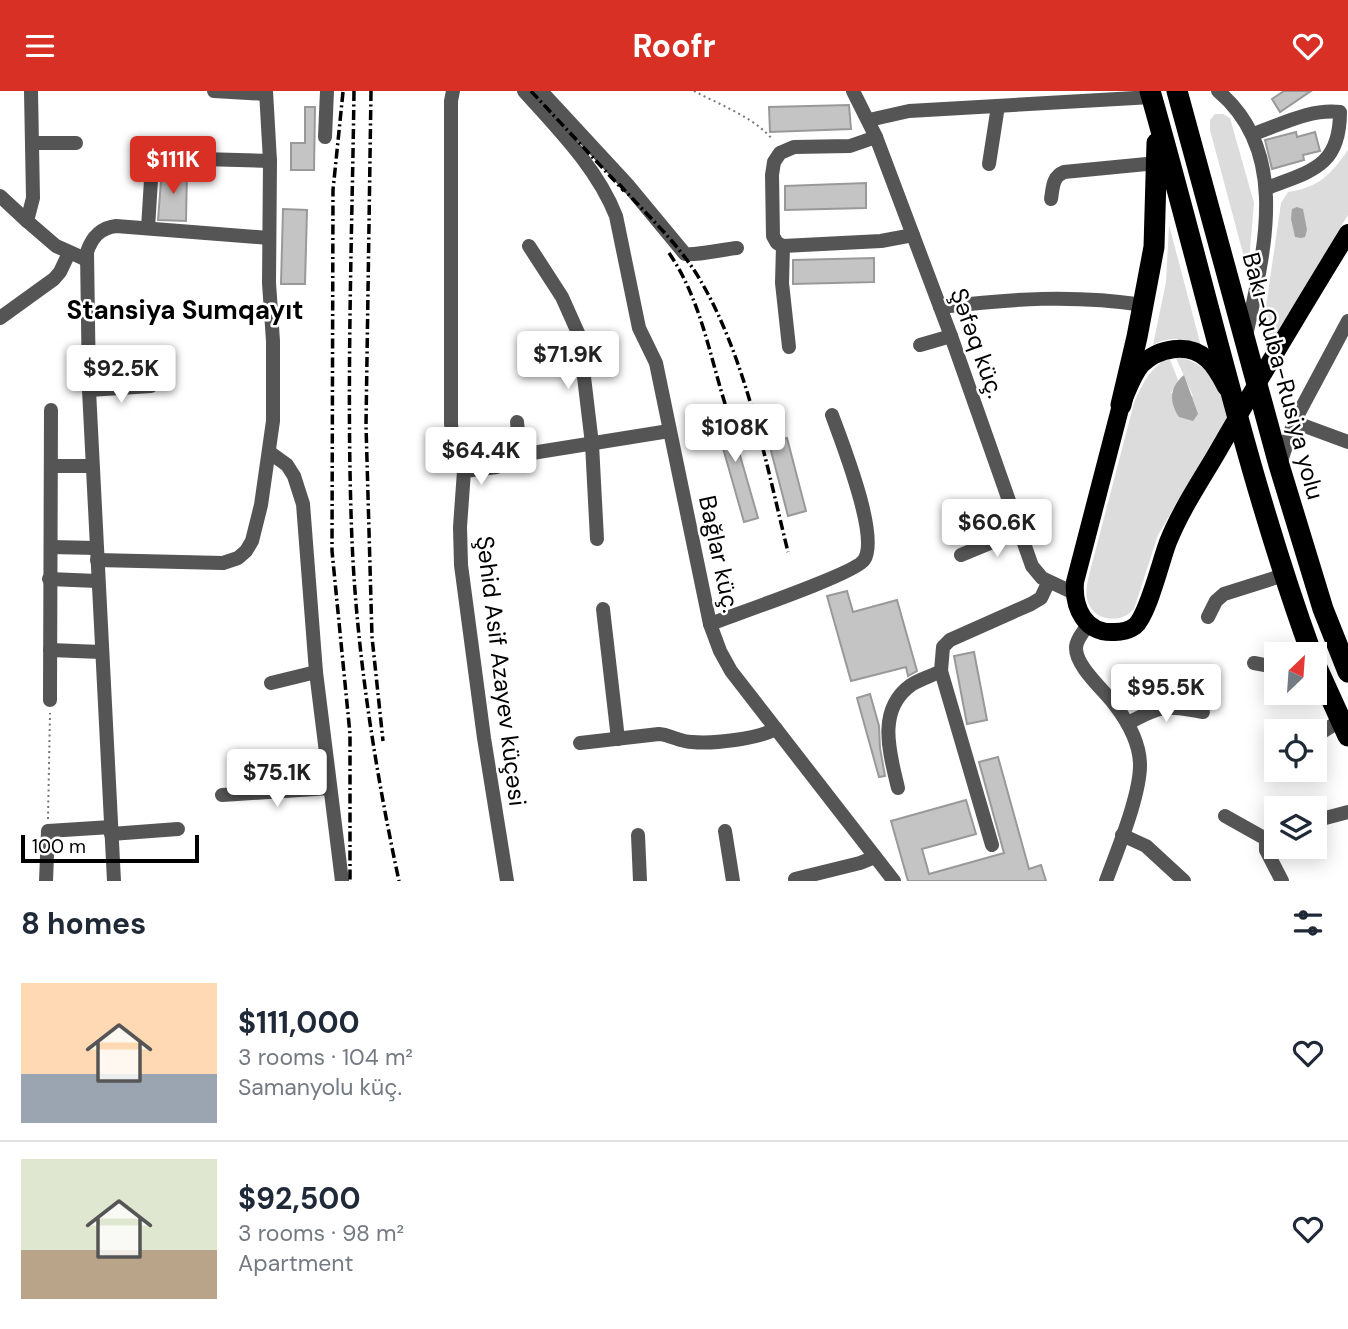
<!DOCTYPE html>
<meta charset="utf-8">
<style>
body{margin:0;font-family:"DM Sans",sans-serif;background:#f6f6f7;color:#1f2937;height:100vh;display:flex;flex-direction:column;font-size:26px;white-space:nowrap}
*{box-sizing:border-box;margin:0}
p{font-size:23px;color:#747a83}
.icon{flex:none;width:38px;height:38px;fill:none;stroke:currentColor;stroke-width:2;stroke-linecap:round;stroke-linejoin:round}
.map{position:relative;height:790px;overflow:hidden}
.details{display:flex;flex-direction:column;background:#fff;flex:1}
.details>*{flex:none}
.needle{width:46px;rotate:25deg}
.fabs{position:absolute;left:1264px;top:551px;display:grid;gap:14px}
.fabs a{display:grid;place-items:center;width:63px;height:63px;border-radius:0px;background:#fff;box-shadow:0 4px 18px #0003;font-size:35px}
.scale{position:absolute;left:21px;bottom:18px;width:178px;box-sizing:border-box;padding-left:7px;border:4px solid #000;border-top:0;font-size:19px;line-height:24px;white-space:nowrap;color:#000;-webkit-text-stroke:5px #fff;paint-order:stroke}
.price{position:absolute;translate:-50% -60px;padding:0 16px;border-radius:7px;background:#fff;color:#222;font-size:23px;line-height:46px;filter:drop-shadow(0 2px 4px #0008)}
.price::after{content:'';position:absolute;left:50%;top:42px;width:21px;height:16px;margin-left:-10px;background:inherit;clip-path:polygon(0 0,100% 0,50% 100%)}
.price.current{background:#d93025;color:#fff}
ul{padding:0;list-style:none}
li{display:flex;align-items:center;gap:21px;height:175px;padding:0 21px}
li+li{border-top:2px solid #e0e1e3}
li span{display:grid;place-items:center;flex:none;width:196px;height:140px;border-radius:0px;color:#555}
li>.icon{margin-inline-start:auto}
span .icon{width:84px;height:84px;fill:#fffc;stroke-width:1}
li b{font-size:30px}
h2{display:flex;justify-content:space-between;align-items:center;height:84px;padding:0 21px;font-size:30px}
header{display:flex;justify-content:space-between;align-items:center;height:91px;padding:0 21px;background:#d93025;color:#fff;font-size:32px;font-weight:700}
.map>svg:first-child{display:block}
.green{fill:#dcdcdc}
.water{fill:#a3a3a3}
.building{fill:#c4c4c4;stroke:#999;stroke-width:2}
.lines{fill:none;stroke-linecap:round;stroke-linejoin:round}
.path{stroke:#777;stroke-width:2;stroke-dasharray:2 3.5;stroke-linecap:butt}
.minor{stroke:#555;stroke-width:14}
.major{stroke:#000;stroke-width:18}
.highway{stroke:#000;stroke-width:21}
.rail{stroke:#000;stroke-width:3.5;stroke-dasharray:10 3.5 2 3.5;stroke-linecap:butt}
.labels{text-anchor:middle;stroke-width:5;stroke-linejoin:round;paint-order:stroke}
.street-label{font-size:24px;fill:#000;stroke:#fff}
.neighbourhood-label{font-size:26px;font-weight:bold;fill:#000;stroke:#fff}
</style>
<header><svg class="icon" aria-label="menu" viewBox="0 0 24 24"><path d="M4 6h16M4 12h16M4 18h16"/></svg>Roofr<svg class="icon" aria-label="heart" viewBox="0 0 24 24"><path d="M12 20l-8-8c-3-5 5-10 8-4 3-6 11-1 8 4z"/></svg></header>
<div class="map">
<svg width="1348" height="790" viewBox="0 0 1348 790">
<rect width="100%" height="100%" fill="#fff"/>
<g class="green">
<path d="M1215 23H1223L1230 27 1254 112 1248 181 1210 39V29Z"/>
<path d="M1348 59V124L1267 258 1262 243 1281 112 1288 101C1320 96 1330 84 1348 59Z"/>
<path d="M1169 134 1201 255C1185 247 1170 245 1153 254L1166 191Z"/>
<path d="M1175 265C1209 272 1219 292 1228 324L1158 444 1134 518C1121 533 1095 531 1088 511 1085 504 1087 495 1088 488L1134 312C1143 292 1149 278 1169 266L1178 289 1171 302 1193 305Z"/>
</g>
<g class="water">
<path d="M1297 116 1303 118 1307 139 1305 146 1301 147 1295 146 1291 128 1292 118Z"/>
<path d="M1184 284 1198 323 1193 330 1179 326C1169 311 1169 296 1184 284Z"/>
</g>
<g class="building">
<path d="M1284 0H1311L1280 21 1272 8Z"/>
<path d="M849 14 851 38 770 41 769 16Z"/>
<path d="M305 16H315L314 79H291V52H305Z"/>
<path d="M1296 41 1297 46 1315 41 1320 60 1303 64 1304 69 1272 78 1265 49Z"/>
<path d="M159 79 187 80 186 130 158 129 161 90Z"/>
<path d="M866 92V117L785 119V95Z"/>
<path d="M283 118 307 119 305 193H281Z"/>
<path d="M874 167V191L793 193V169Z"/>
<path d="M736 325 741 345 735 347 758 427 744 431 721 350 715 352 709 333Z"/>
<path d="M787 347 806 420 788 425 769 352Z"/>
<path d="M847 500 853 521 897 509 917 580 908 585 906 576 851 590 827 505Z"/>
<path d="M974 561 987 629 967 633 954 565Z"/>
<path d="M870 603 879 635 880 657 885 685 879 686 857 607Z"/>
<path d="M998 666 1029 778 1041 774 1046 790H908L891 730 966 709 976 743 922 758 929 783 1004 762 979 671Z"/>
</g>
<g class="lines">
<g class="path">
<path d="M694 0C720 14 754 26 773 49"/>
<path d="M48 728 50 622"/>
</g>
<g class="minor">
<path d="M31 0 33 107 27 130 56 155 85 168"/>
<path d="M214 0 266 3"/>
<path d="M453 0 451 10V333L453 349 464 380 460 436 461 474 484 647 507 790"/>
<path d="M524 0C558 38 597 77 616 125L639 237 656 272 710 533 720 560 731 580 894 790"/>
<path d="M541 0 627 93 685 163C695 165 724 158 737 157"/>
<path d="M853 0 876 46 951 245 1032 475 1042 487 1074 502"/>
<path d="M1218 0C1292 62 1263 164 1246 245"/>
<path d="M869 29 909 20 1152 6"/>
<path d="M1253 43C1280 34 1311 17 1340 21 1340 76 1311 80 1267 97"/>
<path d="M325 46 327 0"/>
<path d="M876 46 850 55 794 56 780 62 774 71 772 84 773 145 777 152 783 155 881 150 913 144"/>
<path d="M32 52H76"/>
<path d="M166 67 270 70"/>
<path d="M989 73 998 15"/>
<path d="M0 105 27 130"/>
<path d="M1051 108C1053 97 1052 86 1064 81L1157 72"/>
<path d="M148 137 151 89"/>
<path d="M529 155 562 206 579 244 592 353 597 448"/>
<path d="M783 155 782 192 789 256"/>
<path d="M940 216C1012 208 1071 203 1144 214"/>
<path d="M0 227 54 188 60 181 69 162"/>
<path d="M920 254 951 245"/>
<path d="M89 299 151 295"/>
<path d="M517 331 520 358 524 362H532L669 340"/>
<path d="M1294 331 1348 351"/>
<path d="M269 361 287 374 294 385 303 413 316 581 342 790"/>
<path d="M1280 373 1294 331 1348 230"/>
<path d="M52 375H92"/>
<path d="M464 380 497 376"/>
<path d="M51 456 96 457"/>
<path d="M961 464 1019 440"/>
<path d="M97 469 223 472 238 467 246 460 252 450 261 414 273 330V250L269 192 270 70 266 0"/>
<path d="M49 488 97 490"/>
<path d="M603 518 618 648"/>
<path d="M1208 526 1216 510 1224 503 1284 484"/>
<path d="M710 533C733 524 855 483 864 469 880 446 842 352 832 324"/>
<path d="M1088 534C1084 540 1076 549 1076 557 1076 576 1104 599 1115 614 1128 631 1139 650 1140 672 1141 703 1117 760 1106 790"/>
<path d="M50 559 101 561"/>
<path d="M1254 572 1276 576"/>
<path d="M941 580 992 754"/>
<path d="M271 592 316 581"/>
<path d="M50 609 51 319"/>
<path d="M1128 632C1163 614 1164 614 1203 621"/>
<path d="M1314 646 1341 629"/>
<path d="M580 652 659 643C671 644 680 651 692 651 714 653 756 648 776 638"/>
<path d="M898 697C890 663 876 619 911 594 920 588 932 585 941 580L943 556 950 549 1031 513 1041 507 1048 492"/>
<path d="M222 704 330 697"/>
<path d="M1225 725 1266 748"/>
<path d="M1314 730 1348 721"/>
<path d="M725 740 733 790"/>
<path d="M1276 741 1266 748V759L1282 790"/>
<path d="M111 743 178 738"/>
<path d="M638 744 640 790"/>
<path d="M1122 744 1146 755 1184 790"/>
<path d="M795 788 860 772 875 766"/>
<path d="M46 790 48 740 111 736"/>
<path d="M114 790 89 299 87 161C92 146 100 137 116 135L269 147"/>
</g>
<path class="major" d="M1226 296C1221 286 1215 275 1207 268 1188 251 1158 257 1141 274 1132 285 1127 301 1121 314L1075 491C1073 517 1085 543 1115 541 1121 541 1130 539 1135 535 1148 524 1161 469 1168 451 1182 416 1204 385 1222 353 1263 282 1305 212 1348 142"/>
<g class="highway">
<path d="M1150 0C1204 188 1245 380 1312 564"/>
<path d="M1177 0 1279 374 1323 518 1348 581"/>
<path d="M1121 314 1137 246 1154 156 1157 52"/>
<path d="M1314 570 1348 645"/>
</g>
<g class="rail">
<path d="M354 0C352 150 346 300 352 450 357 564 375 678 399 790"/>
<path d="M371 0 366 334 372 546 383 650"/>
<path d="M531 0 624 100"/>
<path d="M343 1 333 99 332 460 350 643V790"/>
<path d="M619 93C646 123 678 152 699 187 746 266 766 372 788 461"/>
<path d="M669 162C702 210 710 268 728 322"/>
</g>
</g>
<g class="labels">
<g class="street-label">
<text transform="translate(977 252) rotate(70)" y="8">Şəfəq küç.</text>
<text transform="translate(1283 285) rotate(75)" y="8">Bakı-Quba-Rusiya yolu</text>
<text transform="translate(719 463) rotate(78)" y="8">Bağlar küç.</text>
<text transform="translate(501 580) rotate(83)" y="8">Şəhid Asif Azayev küçəsi</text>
</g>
<g class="neighbourhood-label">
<text x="185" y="228">Stansiya Sumqayıt</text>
</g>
</g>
</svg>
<div class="fabs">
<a><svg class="needle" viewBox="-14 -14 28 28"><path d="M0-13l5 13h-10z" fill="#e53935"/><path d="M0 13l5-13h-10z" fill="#747a83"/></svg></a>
<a><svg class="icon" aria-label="locate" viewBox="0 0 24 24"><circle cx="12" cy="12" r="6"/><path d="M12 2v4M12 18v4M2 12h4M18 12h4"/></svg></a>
<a><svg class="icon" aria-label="layers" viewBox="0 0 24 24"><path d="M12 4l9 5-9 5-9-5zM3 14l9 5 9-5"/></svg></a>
</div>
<div class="scale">100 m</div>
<b class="price current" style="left:173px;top:105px">$111K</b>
<b class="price" style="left:568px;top:300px">$71.9K</b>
<b class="price" style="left:121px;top:314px">$92.5K</b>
<b class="price" style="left:735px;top:373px">$108K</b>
<b class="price" style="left:481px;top:396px">$64.4K</b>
<b class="price" style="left:997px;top:468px">$60.6K</b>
<b class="price" style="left:1166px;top:633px">$95.5K</b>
<b class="price" style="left:277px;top:718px">$75.1K</b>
</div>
<section class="details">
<h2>8 homes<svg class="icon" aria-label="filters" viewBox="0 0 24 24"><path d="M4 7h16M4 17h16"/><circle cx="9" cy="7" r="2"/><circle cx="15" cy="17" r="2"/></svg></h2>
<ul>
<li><span style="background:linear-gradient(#ffd9b3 65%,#9aa5b1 0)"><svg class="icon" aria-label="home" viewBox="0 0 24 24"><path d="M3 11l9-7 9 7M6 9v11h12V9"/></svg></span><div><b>$111,000</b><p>3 rooms · 104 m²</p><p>Samanyolu küç.</p></div><svg class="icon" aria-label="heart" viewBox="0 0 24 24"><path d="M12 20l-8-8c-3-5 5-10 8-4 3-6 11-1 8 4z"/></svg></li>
<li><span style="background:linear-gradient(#dfe7d0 65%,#b9a48a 0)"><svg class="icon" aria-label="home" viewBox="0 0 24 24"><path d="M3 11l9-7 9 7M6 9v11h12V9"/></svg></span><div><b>$92,500</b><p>3 rooms · 98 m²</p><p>Apartment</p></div><svg class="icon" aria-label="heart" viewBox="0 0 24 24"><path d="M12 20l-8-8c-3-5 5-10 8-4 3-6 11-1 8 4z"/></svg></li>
</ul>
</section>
